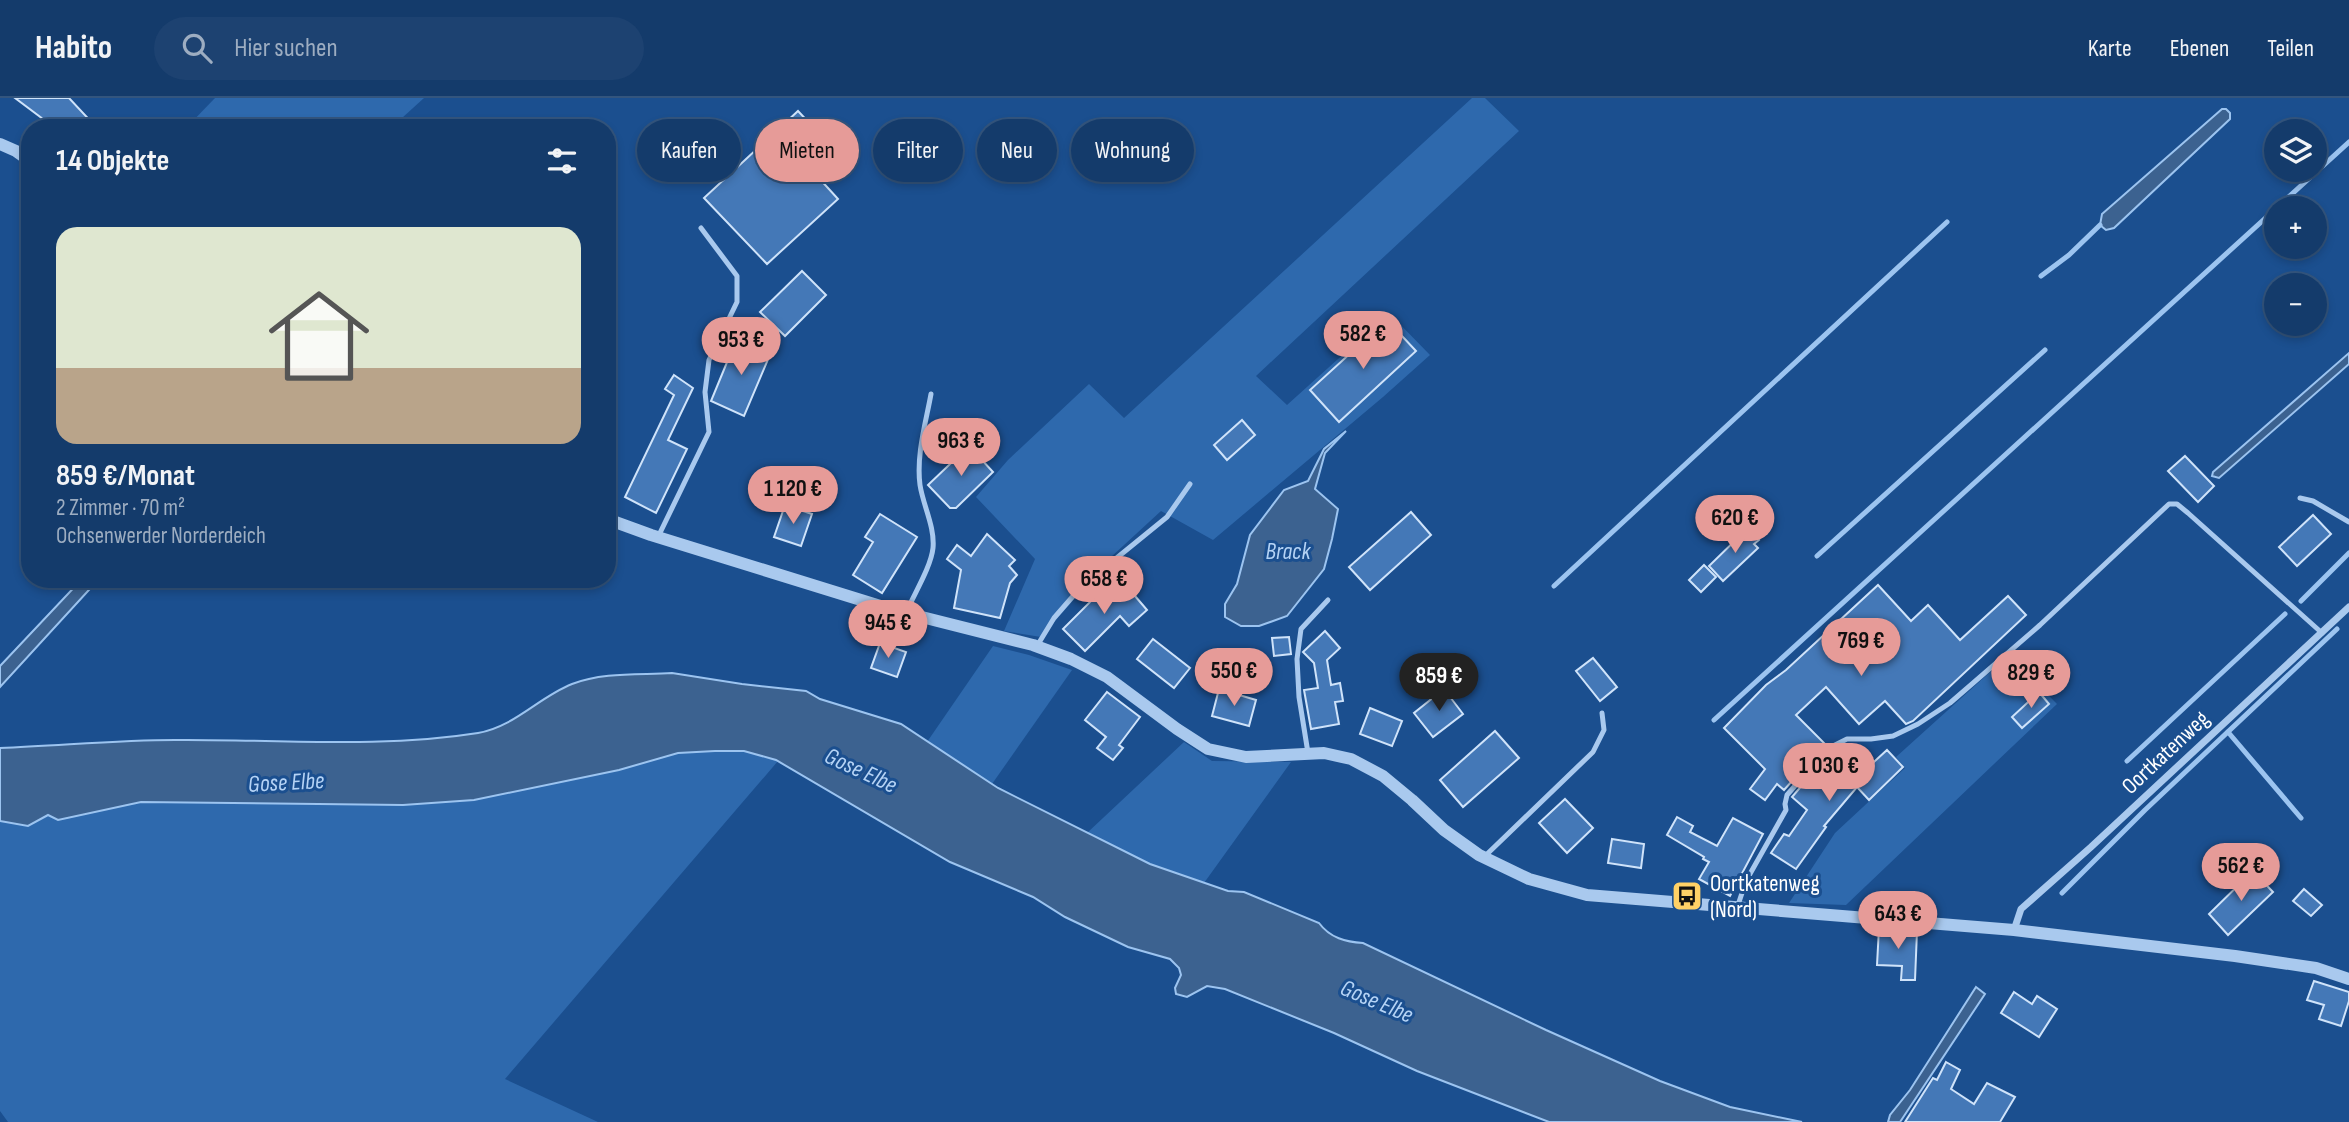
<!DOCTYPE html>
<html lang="de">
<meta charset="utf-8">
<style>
body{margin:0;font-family:"Sofia Sans Condensed",sans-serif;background:#1d4271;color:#f1f3f6;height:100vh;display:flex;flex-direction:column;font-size:26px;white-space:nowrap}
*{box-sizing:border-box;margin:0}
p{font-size:23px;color:#9dadc1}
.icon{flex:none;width:38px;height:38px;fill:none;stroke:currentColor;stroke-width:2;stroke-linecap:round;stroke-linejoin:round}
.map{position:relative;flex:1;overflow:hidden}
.sheet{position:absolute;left:21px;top:21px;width:595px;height:469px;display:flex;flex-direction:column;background:#143b6b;border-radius:28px;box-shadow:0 4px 10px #0003,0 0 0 2px #33557e}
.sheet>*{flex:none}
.top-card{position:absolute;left:637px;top:21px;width:665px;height:63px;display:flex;gap:14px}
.controls{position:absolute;left:2264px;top:21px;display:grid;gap:14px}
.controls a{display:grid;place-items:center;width:63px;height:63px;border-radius:50%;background:#143b6b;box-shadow:0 4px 10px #0003,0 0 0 2px #33557e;font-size:35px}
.price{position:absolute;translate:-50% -60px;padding:0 16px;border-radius:24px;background:#e69b98;color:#111;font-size:23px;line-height:46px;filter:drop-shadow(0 2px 4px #0008)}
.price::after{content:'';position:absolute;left:50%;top:42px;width:21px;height:16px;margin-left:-10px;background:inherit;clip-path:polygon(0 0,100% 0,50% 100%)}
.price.on{background:#222;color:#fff}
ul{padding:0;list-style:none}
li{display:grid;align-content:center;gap:14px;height:371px;padding:0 35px}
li+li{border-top:2px solid #33557e}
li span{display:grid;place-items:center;height:217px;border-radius:21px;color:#555}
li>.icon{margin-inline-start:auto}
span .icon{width:126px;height:126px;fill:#fffc;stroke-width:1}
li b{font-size:30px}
h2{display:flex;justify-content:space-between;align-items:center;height:84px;padding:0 35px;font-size:30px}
.chip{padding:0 24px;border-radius:32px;background:#143b6b;box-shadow:0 4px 10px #0003,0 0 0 2px #33557e;font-size:24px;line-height:63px}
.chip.on{background:#e69b98;color:#111}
header{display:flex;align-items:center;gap:42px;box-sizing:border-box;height:98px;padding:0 35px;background:#143b6b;border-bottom:2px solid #33557e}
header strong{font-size:33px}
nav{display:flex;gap:38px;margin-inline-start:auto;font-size:24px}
.search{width:490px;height:63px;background:#1d4271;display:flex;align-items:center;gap:18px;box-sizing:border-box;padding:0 24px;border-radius:38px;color:#9dadc1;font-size:26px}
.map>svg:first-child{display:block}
.green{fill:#2e69ad}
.water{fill:#3c6290;stroke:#9cc4f0;stroke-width:2}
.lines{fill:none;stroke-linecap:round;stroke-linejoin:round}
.stream{stroke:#9cc4f0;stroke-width:5}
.building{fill:#4478b7;stroke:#cfe3fa;stroke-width:2}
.service{stroke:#a9c9ee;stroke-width:5}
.minor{stroke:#a9c9ee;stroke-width:7}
.tertiary{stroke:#a9c9ee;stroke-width:12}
.labels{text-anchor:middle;stroke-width:6;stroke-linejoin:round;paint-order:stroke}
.street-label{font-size:23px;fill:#fff;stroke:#1b4f8f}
.poi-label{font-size:23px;fill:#fff;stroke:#1b4f8f;text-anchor:start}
.water-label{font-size:24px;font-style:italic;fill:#b5d3f5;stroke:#1b4f8f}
</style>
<header>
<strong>Habito</strong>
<div class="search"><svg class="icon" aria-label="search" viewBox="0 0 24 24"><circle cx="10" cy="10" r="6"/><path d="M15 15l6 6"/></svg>Hier suchen</div>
<nav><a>Karte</a><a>Ebenen</a><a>Teilen</a></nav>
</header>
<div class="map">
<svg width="2349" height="1024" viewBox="0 0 2349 1024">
<rect width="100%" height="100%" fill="#1b4f8f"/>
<g class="green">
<path d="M215 0H424L391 30H186Z"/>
<path d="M1472 0H1485L1519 33 1256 278 1287 307 1389 215 1430 257 1383 299 1213 442 1161 413 1111 459 1041 539 1004 533 1035 461 976 399 1008 362 1089 286 1124 320Z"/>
<path d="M993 548 1029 557 1072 572 992 686 927 644Z"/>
<path d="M2009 557 2057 606 1846 807 1789 805 1835 735 1905 670 1896 659Z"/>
<path d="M1184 644 1212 663 1291 664 1204 785 1150 766 1087 735Z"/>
<path d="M715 652 744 653 778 663 505 981 598 1024H8L0 1013V723L28 728 48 717 58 722 141 704 403 707 474 702 619 672 678 655Z"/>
</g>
<g class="water">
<path d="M2222 11H2226L2230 15V21L2114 130 2106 132 2100 127 2102 116Z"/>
<path d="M2349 255V266L2219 380 2212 378 2213 374Z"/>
<path d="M1346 333 1325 355 1315 391 1338 411 1332 441 1324 471 1287 518 1259 528H1241L1225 519V506L1237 486 1250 437 1284 392 1308 383 1324 351Z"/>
<path d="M82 481H99L0 589V568Z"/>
<path d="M672 575 742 586 806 593 820 601 901 626 998 690 1150 766 1228 793 1244 794 1319 825C1330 840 1346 844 1363 845L1546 932 1660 983 1730 1009 1802 1024H1549L1417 973 1334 935 1225 891 1207 888 1187 899 1176 896 1175 890 1181 877 1179 870 1170 861 1128 849 1065 819 1033 799 950 764 776 662 744 653H715L678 655 619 672 474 702 403 707 141 704 58 722 48 717 28 728 0 723V650C58 648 117 642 175 642 276 641 378 651 478 635 514 629 539 599 572 586 603 574 639 577 672 575Z"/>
<path d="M1976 889 1985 896 1900 1024H1888L1890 1017 1910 992Z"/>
</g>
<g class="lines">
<g class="stream">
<path d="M2041 178 2069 157 2100 127"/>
<path d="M1817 458 2045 252"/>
<path d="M1554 488 1947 124"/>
<path d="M2301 503 2349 455"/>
<path d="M1714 622 2349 44"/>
<path d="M2228 634 2301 720"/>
<path d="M2127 663 2285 516"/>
<path d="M2062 795 2145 712 2337 531"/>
</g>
</g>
<g class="building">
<path d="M15 0H69L97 30H55Z"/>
<path d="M798 13 829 46 807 67 838 101 767 166 704 100Z"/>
<path d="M802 173 826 197 785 238 760 214Z"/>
<path d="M1387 222 1416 253 1339 324 1310 292Z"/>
<path d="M737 240 753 244 769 259 744 318 711 303Z"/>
<path d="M674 277 693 290 668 342 687 351 656 415 625 399 674 297 665 291Z"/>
<path d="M1242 322 1255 337 1227 362 1214 347Z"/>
<path d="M969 348 993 374 956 410H950L928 387Z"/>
<path d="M2185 358 2214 388 2198 404 2168 373Z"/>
<path d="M785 407 812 416 801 448 774 439Z"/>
<path d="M1411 414 1431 437 1370 492 1349 469Z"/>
<path d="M880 416 917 439 882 495 853 477 873 444 865 439Z"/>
<path d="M2313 417 2331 436 2297 468 2279 449Z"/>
<path d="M1748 430 1759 442 1754 446 1758 450 1723 483 1709 468Z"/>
<path d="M987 436 1015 462 1009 468 1017 477 1010 485 1000 520 954 510 961 472 947 461 957 447 971 458Z"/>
<path d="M1704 467 1716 479 1701 494 1689 482Z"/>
<path d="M1123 484 1147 512 1129 528 1120 518 1085 553 1063 531 1095 499 1101 504Z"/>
<path d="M1878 487 1911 523 1928 507 1960 542 2008 498 2026 517 1913 623 1906 626 1885 603 1859 626 1826 589 1796 617 1825 646 1784 692 1777 686 1765 702 1750 691 1765 671 1724 630 1766 587 1786 572Z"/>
<path d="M1325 533 1340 550 1327 562 1331 587 1340 585 1343 603 1335 604 1339 626 1311 631 1304 592 1318 590 1314 565 1303 554Z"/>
<path d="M1289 539 1291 556 1274 558 1272 540Z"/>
<path d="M1153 541 1190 570 1174 590 1137 561Z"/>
<path d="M880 545 906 554 897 579 871 570Z"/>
<path d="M1593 560 1617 589 1600 603 1576 573Z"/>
<path d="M1219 591 1256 602 1249 628 1212 618Z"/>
<path d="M1444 591 1463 616 1433 639 1414 615Z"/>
<path d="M1107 594 1140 619 1119 647 1123 650 1113 662 1097 650 1106 639 1085 622Z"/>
<path d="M2039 594 2049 606 2022 630 2012 619Z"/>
<path d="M1370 610 1402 623 1392 648 1360 636Z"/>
<path d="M1495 633 1519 660 1463 709 1440 682Z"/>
<path d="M1887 652 1903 669 1869 702 1857 689 1824 728 1826 729 1796 771 1771 755 1784 736 1789 738 1807 712 1792 699 1824 662 1856 689 1852 684Z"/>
<path d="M1565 701 1593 730 1567 755 1539 725Z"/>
<path d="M1677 719 1693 728 1690 734 1717 748 1733 720 1763 736 1730 798 1699 781 1709 764 1703 761 1704 759 1667 737Z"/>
<path d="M1612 741 1644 746 1641 770 1608 765Z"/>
<path d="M2253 773 2273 794 2228 837 2209 816Z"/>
<path d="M2304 791 2322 807 2311 818 2293 803Z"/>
<path d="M1879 830 1917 833 1915 882H1901L1902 868 1877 867Z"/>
<path d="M2314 883 2349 894V903L2341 928 2319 921 2324 907 2307 902Z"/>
<path d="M2014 894 2032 906 2037 898 2057 911 2039 939 2001 915Z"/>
<path d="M1946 964 1960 972 1951 991 1974 1006 1987 985 2015 999 2000 1024H1905L1933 980 1937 982Z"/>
</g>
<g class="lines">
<g class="service">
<path d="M2300 400 2313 403 2349 424"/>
<path d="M658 439 709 334 705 294 709 262 737 204V178L701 130"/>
<path d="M906 515C914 496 931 469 933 450 935 429 923 407 920 387 916 357 926 324 931 296"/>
<path d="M1037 548 1054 520 1081 489 1167 419 1190 386"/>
<path d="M1308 655 1299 599 1297 561 1301 531 1328 502"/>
<path d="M1484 759 1593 654 1604 632 1602 615"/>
<path d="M1737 810 1746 783 1786 712 1785 706 1787 697 1827 651 1847 641H1871L1893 638 1918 626 1950 605 2040 527 2169 406H2177L2188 415 2322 535"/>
</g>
<path class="minor" d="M2014 832 2021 811 2091 749 2349 509"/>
<g class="tertiary">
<path d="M0 46 16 53 30 63"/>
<path d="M607 421 651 437 890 511 1033 547 1071 561 1107 579 1177 631 1208 651 1246 659 1324 655 1351 661 1383 678 1412 702 1444 732 1479 757 1529 781 1587 797 2014 832 2235 858 2316 870 2349 881"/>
</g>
</g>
<defs>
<g id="bus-square" transform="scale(1.575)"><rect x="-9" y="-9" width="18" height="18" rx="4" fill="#ffd166" stroke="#1b4f8f"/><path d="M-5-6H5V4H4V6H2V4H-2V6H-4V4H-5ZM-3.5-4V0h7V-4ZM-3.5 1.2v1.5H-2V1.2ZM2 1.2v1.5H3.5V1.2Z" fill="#111"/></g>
</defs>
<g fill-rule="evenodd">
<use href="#bus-square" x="1687" y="798"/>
</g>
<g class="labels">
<g class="street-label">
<text transform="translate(2165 654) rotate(-43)" y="8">Oortkatenweg</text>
</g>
<g class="poi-label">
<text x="1710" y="793">Oortkatenweg<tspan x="1710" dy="26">(Nord)</tspan></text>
</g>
<g class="water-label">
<text x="1288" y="461">Brack</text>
<text transform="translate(861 672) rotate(25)" y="8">Gose Elbe</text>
<text transform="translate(286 684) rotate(-3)" y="8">Gose Elbe</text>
<text transform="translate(1377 903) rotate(23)" y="8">Gose Elbe</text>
</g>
</g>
</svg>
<div class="controls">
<a><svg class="icon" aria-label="layers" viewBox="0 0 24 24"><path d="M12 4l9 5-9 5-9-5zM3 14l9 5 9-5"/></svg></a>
<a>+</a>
<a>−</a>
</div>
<b class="price" style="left:1363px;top:273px">582 €</b>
<b class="price" style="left:741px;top:279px">953 €</b>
<b class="price" style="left:961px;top:380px">963 €</b>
<b class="price" style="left:793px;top:428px">1 120 €</b>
<b class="price" style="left:1735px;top:457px">620 €</b>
<b class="price" style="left:1104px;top:518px">658 €</b>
<b class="price" style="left:888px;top:562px">945 €</b>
<b class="price" style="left:1861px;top:580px">769 €</b>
<b class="price" style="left:1234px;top:610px">550 €</b>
<b class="price" style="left:2031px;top:612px">829 €</b>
<b class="price on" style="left:1439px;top:615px">859 €</b>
<b class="price" style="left:1829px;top:705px">1 030 €</b>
<b class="price" style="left:2241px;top:805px">562 €</b>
<b class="price" style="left:1898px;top:853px">643 €</b>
<div class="top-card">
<a class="chip">Kaufen</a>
<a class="chip on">Mieten</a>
<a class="chip">Filter</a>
<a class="chip">Neu</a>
<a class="chip">Wohnung</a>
</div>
<section class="sheet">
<h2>14 Objekte<svg class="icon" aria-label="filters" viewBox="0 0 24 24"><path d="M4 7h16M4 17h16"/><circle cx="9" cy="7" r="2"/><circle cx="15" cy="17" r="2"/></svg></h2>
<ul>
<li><span style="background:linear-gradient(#dfe7d0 65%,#b9a48a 0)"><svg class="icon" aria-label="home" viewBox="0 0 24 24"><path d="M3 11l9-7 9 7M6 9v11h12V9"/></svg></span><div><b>859 €/Monat</b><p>2 Zimmer · 70 m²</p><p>Ochsenwerder Norderdeich</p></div></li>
</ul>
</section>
</div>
